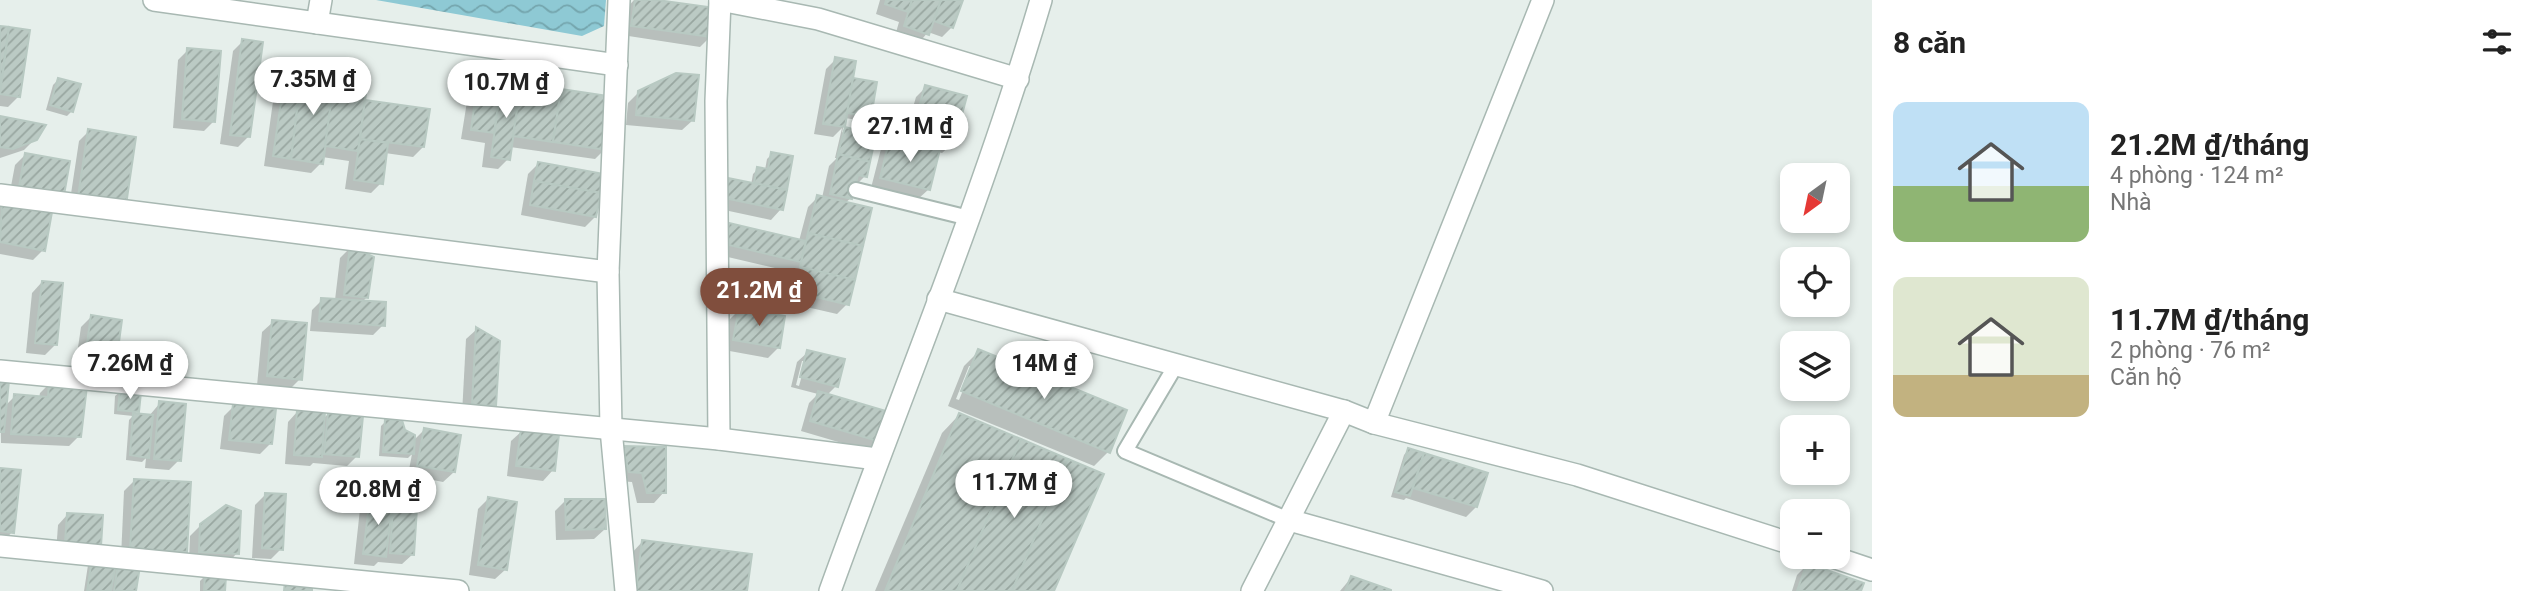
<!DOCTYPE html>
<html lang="vi">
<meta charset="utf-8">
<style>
body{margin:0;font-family:Roboto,sans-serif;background:#f2f2f2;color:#222;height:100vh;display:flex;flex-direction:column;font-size:26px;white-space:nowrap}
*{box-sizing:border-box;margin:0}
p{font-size:23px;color:#767676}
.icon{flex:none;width:38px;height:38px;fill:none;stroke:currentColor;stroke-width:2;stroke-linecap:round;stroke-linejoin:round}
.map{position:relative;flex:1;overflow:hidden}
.sheet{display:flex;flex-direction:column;background:#fff;width:665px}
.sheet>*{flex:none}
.needle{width:46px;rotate:213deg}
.tools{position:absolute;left:1780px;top:163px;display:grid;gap:14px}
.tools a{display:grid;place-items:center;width:70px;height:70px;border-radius:14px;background:#fff;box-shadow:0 4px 10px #0003;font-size:35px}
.price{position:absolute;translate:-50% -60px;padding:0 16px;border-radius:24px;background:#fff;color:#222;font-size:23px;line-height:46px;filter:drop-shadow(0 2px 4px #0008)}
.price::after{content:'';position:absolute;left:50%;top:42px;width:21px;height:16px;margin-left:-10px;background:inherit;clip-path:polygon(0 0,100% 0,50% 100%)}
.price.active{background:#804e3d;color:#fff}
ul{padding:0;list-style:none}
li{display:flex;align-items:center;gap:21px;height:175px;padding:0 21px}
li span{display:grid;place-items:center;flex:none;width:196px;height:140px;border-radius:14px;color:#555}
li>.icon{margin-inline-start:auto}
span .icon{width:84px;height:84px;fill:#fffc;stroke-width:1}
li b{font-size:30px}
h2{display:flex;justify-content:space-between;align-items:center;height:84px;padding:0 21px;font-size:30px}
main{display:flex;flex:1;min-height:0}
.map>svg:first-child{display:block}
.water{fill:url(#water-waves)}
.shadow{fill:#0003;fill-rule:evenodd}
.building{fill:url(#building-hatch);stroke:#b8c9c2;stroke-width:2}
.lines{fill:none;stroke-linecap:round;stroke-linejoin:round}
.lane-casing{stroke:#a8b8b2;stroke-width:18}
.street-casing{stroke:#a8b8b2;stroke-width:24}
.lane{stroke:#fff;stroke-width:14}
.street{stroke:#fff;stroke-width:21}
</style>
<main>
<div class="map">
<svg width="1872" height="591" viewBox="0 0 1872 591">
<defs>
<pattern id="water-waves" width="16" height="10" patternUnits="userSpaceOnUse" patternTransform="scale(1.75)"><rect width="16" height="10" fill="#8ec9d4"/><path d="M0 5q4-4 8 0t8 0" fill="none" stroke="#74a5ad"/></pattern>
<pattern id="building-hatch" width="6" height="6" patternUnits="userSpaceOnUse" patternTransform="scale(1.75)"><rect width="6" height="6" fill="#bbcac4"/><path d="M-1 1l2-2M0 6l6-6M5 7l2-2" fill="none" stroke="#98a6a0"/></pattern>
</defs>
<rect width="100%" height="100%" fill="#e6efeb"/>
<path class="water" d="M376 0H606L604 26 582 36Z"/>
<g class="shadow">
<path d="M634 0H645L710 37 700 47 622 35 626 9Z"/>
<path d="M880 0H961L952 27 942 37 928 32 918 44 895 36 899 22 876 14Z"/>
<path d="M0 28 28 32 18 97 8 107 0 106Z"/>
<path d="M243 41 248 137 238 147 220 144 233 51Z"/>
<path d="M188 50 214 121 204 131 173 128 178 60Z"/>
<path d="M836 59 851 79 869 116 864 121 845 118 842 133 845 129 865 176 855 186 851 198 845 203 847 304 837 314 789 303 795 278 791 277 792 272 715 254 720 235 730 225 799 241 808 207 818 197 822 198 829 166 837 158H835L842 128 833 137 814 134 826 69Z"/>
<path d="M286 69 363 101 423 147 413 157 385 153 381 183 371 193 345 189 349 161 322 157 321 163 311 173 264 166 276 80Z"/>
<path d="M479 79 613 99 605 149 595 159 510 147 508 159 498 169 482 167 485 143 461 139 469 89Z"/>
<path d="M58 80 72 111 67 116 46 110 53 85Z"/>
<path d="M926 87 953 143 942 153 938 152 929 189 918 199 871 188 881 149 891 139 903 142 916 97Z"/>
<path d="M639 92 693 120 682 130 626 125 628 103Z"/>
<path d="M0 118 35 139 24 150 0 158Z"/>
<path d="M89 131 134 138 69 207 79 141Z"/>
<path d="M772 154 791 158 781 209 771 220 715 208 718 190 728 180 751 185 753 174 758 169 765 170 767 159Z"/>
<path d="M25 155 63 195 9 197 15 165Z"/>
<path d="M538 164 595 217 585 227 521 215 528 174Z"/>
<path d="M2 204 43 250 33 260 0 254V206Z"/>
<path d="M350 248 367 297 362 302 383 325 373 335 310 331 312 310 322 300H335L340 258Z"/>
<path d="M42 282 55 345 45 355 26 353 32 293Z"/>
<path d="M739 310 778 348 768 358 724 350 729 320Z"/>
<path d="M91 317 120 322 73 382 81 327Z"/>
<path d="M273 322 300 379 290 389 257 386 262 332Z"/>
<path d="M476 330 494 405 484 415 462 414 466 339Z"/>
<path d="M979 351 1108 452 1094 466 948 406 964 366ZM969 366H973L959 400 956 399Z"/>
<path d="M808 352 836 386 827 395 879 441 869 451 801 431 809 403 818 394 791 387 797 362ZM802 361H806L799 386 796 385Z"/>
<path d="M0 381 5 406 15 396 39 398 40 393 50 383 79 436 69 446 1 443Z"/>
<path d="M120 392 137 411 134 415 149 416 160 403 179 460 169 470 145 468 146 458 142 462 126 460 129 420 133 416 114 414 115 396Z"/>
<path d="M234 406 270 444 260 454 220 449 224 416Z"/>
<path d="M298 411 322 420 328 414 357 456 347 466 313 463 310 466 285 464 288 422Z"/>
<path d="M959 415 1052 591H875L942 433Z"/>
<path d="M386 421 403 431 413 441 424 430 454 472 443 482 408 475 412 454 408 458 379 456 381 426Z"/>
<path d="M522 431 553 470 543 481 507 476 511 441Z"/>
<path d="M622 448 664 492 654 503H637L632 482 619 481Z"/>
<path d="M1408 450 1486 475 1476 507 1466 517 1406 498 1404 500 1391 497 1404 455Z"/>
<path d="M0 469 12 532 2 543 0 542Z"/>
<path d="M134 481 186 551 175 561 121 558 124 491Z"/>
<path d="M394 492 413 554 402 564 378 562 374 566 354 564 360 509 370 498 386 500Z"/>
<path d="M265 495 281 549 271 559 252 558 255 505Z"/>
<path d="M488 499 506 569 495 579 469 575 478 509Z"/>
<path d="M565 501 605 529 594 539 556 540 555 511Z"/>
<path d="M68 514 101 516 56 553 58 525Z"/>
<path d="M201 525 237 553 227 564 189 562 190 536Z"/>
<path d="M643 541 745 591H624L629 556Z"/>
<path d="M93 560 113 571 118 565 135 591H84L88 565Z"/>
<path d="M1807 565 1859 591H1792L1797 575Z"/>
<path d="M205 576 224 591H200V581Z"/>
<path d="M1351 578 1388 591H1340Z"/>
</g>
<g class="building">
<path d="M635 0H657L716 8 712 37 631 26Z"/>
<path d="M886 0H912L908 12 885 4Z"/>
<path d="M912 0H941L929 35 904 26Z"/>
<path d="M941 0H963L953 28 934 21Z"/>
<path d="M0 26 9 27 0 90Z"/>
<path d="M9 27 30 30 20 97 0 94Z"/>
<path d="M242 39 263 42 250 137 230 135Z"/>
<path d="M187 48 221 51 215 122 182 119Z"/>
<path d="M835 57 856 61 845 127 823 124Z"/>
<path d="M286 68 302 70 291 159 273 156Z"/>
<path d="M302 70 335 74 323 164 291 159Z"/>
<path d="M676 73 699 75 694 121 636 115 638 91Z"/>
<path d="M335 74 368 79 358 151 325 146Z"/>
<path d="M478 77 502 80 494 133 471 130Z"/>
<path d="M58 78 81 84 73 112 50 105Z"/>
<path d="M853 78 877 82 871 117 847 113Z"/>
<path d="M502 80 521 83 510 160 491 157Z"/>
<path d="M521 83 561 89 553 142 513 136Z"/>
<path d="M925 85 967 96 954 144 912 133Z"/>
<path d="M561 89 615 97 607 150 553 142Z"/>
<path d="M365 100 430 109 424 147 360 139Z"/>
<path d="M0 116 46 125 37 140 13 149 0 147Z"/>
<path d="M845 127 876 135 870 162 838 154Z"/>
<path d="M88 129 136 137 126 205 78 197Z"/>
<path d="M890 137 940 149 930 190 880 178Z"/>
<path d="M360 139 388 143 383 184 354 180Z"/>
<path d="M771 152 793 156 787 190 754 183 757 167 768 169Z"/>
<path d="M25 153 70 161 64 195 19 187Z"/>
<path d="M838 154 870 162 867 177 858 175 852 199 830 194Z"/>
<path d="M538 162 604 174 601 193 534 181Z"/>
<path d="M728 178 787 190 783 210 724 198Z"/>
<path d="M534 181 601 193 596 217 530 205Z"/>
<path d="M817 195 872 208 863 246 808 233Z"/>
<path d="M2 202 52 212 45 251 0 242Z"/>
<path d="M729 223 806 241 801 262 725 244Z"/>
<path d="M808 233 863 246 855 280 800 267Z"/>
<path d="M350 246 374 257 368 298 344 295Z"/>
<path d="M805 268 855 280 849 305 799 293Z"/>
<path d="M42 281 63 283 57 345 35 343Z"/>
<path d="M321 298 386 302 385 326 319 321Z"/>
<path d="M739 308 785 316 780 348 733 340Z"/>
<path d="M91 315 122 320 114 378 83 372Z"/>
<path d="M272 320 307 323 302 380 267 376Z"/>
<path d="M476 327 500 341 496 406 472 405Z"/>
<path d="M978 349 1127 410 1110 453 961 391Z"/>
<path d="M807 350 845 359 838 387 800 377Z"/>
<path d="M0 380 9 381 4 432H0Z"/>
<path d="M49 381 87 386 81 437 11 434 14 394 48 397Z"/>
<path d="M120 390 141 392 139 412 118 410Z"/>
<path d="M818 391 889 412 881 442 810 421Z"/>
<path d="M159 401 186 404 181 461 154 459Z"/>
<path d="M233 404 276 409 272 444 229 440Z"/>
<path d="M297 410 325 412 322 457 294 455Z"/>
<path d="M133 413 153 415 149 458 130 455Z"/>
<path d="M328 413 363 416 359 457 324 454Z"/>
<path d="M959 413 1021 439 957 591H885Z"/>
<path d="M385 419 402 420 405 430 415 435 414 454 383 452Z"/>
<path d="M424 428 461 435 455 472 417 466Z"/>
<path d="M521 429 559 434 555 471 516 466Z"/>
<path d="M1021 439 1068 459 1012 591H957Z"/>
<path d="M622 446 666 447V493H647L642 473 629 472Z"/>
<path d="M1408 448 1424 453 1410 496 1395 492Z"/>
<path d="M1424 453 1488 473 1477 507 1413 488Z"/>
<path d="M1068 459 1104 474 1054 591H1012Z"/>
<path d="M0 468 21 470 14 533 0 531Z"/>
<path d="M134 479 191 482 187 552 130 549Z"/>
<path d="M394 490 418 492 414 555 390 553Z"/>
<path d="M265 493 286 494 283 550 262 548Z"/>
<path d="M370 497 393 499 386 557 363 554Z"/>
<path d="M488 497 517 502 507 570 478 565Z"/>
<path d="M565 499H605L606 529 566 530Z"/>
<path d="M226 505 241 511 239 554 199 552 200 524Z"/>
<path d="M67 513 103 515 101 546 65 543Z"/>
<path d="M642 540 752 554 747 591H636Z"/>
<path d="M92 559 116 563 111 591H87Z"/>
<path d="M118 563 140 566 136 591H114Z"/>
<path d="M1807 563 1864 583 1861 591H1797Z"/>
<path d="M205 574 226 576 225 591H204Z"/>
<path d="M1351 576 1391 590V591H1345Z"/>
<path d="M285 581 312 582V591H284Z"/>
</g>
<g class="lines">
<g class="lane-casing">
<g id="lane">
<path d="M856 190 969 218"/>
<path d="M1176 365 1125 451 1289 520"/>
</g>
</g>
<g class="street-casing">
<g id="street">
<path d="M154 0 617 65"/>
<path d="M619 0 608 272 611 429 626 591"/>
<path d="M720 0 818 19 1018 79"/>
<path d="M317 23 321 0"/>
<path d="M0 195 608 272"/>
<path d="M938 299 1344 411 1374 423 1577 475 1792 544"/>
<path d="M0 371 719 439 877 459"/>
<path d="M1374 423 1543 0"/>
<path d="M719 439 716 101 720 0"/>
<path d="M1289 520 1542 591"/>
<path d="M0 546 458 591"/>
<path d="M1830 556 1872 570"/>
<path d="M830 591C901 394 982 201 1041 0"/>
<path d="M1252 591 1344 411"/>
</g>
</g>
<use href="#lane" class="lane"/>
<use href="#street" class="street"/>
</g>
</svg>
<div class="tools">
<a><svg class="needle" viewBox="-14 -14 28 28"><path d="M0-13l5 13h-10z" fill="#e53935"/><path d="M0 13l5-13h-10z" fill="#767676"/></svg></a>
<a><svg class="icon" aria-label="locate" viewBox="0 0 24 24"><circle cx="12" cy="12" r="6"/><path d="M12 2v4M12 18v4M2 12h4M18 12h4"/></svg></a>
<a><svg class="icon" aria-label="layers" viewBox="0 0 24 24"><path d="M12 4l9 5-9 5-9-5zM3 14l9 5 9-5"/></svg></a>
<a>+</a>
<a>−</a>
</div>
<b class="price" style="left:313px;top:117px">7.35M ₫</b>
<b class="price" style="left:506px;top:120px">10.7M ₫</b>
<b class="price" style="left:910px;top:164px">27.1M ₫</b>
<b class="price active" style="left:759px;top:328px">21.2M ₫</b>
<b class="price" style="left:130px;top:401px">7.26M ₫</b>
<b class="price" style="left:1044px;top:401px">14M ₫</b>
<b class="price" style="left:1014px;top:520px">11.7M ₫</b>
<b class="price" style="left:378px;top:527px">20.8M ₫</b>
</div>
<section class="sheet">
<h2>8 căn<svg class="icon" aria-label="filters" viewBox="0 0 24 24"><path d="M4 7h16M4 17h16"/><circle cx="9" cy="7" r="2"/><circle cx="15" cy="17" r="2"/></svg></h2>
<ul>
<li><span style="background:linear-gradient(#bfe0f5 60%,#8fb573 0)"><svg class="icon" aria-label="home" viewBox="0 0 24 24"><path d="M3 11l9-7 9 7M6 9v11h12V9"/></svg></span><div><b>21.2M ₫/tháng</b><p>4 phòng · 124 m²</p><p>Nhà</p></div></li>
<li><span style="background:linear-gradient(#dfe7d0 70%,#c2b280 0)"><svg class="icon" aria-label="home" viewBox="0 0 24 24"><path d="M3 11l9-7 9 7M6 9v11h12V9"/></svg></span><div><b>11.7M ₫/tháng</b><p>2 phòng · 76 m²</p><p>Căn hộ</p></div></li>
</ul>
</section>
</main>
